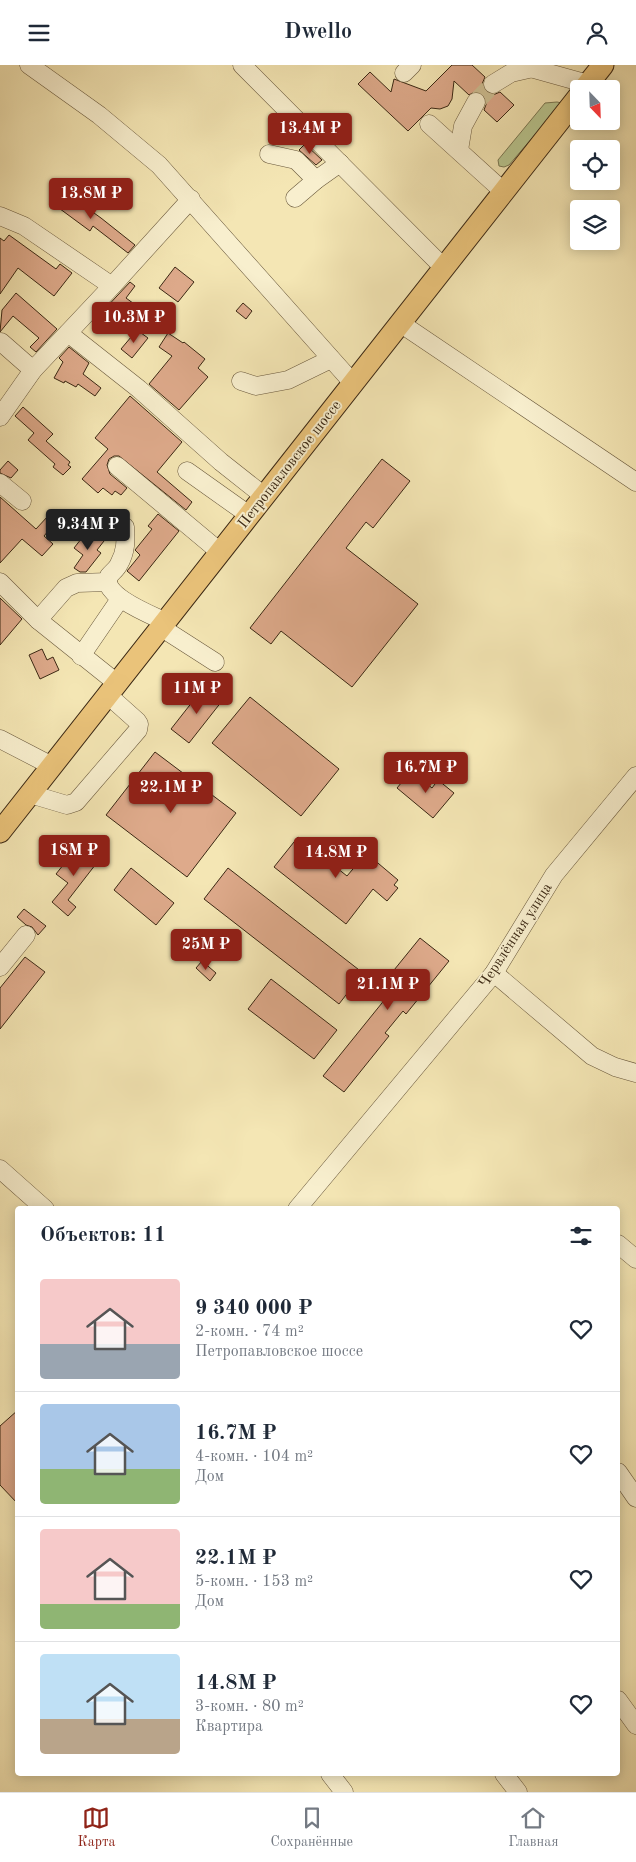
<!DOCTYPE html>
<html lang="ru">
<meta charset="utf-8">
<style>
body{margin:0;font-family:"Old Standard TT",serif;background:#f2f2f3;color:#1f2937;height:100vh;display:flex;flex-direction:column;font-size:19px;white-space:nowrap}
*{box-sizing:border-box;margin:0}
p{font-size:16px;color:#747a83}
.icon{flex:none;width:28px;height:28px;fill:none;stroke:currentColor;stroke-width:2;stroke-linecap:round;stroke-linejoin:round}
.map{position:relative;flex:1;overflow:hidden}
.details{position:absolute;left:15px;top:1141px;width:605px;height:570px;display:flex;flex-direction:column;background:#fff;border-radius:5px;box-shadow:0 2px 12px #0003}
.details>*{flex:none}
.needle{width:32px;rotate:157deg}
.fabs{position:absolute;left:570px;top:15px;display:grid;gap:10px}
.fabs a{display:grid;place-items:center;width:50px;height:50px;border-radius:5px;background:#fff;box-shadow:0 2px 12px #0003;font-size:25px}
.price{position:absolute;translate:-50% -42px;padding:0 11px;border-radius:5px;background:#8f2418;color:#fff;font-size:16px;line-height:32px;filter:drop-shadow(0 1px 2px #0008)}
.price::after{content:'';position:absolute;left:50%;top:30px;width:15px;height:11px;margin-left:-8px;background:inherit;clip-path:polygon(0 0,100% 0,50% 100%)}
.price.on{background:#222;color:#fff}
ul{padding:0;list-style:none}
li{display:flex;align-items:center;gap:15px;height:125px;padding:0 25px}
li+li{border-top:1px solid #e0e1e3}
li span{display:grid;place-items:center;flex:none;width:140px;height:100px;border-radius:5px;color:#555}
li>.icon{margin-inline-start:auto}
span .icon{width:60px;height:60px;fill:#fffc;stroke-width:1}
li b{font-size:21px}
h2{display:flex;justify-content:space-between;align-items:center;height:60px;padding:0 25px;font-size:21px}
header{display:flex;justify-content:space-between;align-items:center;height:65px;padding:0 25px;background:#fff;font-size:22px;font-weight:700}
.tab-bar{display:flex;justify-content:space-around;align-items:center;height:70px;border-top:1px solid #e0e1e3;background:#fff;font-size:14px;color:#747a83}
.tab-bar a{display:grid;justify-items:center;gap:2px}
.tab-bar .on{color:#8f2418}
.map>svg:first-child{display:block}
.green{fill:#b9c68f;stroke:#7a7752}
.building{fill:#deaa8b;stroke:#3b2814}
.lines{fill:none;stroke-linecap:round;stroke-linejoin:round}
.minor-tunnel{stroke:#cfc094;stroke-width:18;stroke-dasharray:18 9;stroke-linecap:butt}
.minor-casing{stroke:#69583c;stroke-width:19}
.major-casing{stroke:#3b2814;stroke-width:23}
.minor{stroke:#f8efce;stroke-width:18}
.major{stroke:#eac37a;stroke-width:21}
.labels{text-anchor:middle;stroke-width:4;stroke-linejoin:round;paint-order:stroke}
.street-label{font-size:15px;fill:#3b2814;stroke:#f8efce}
</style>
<header><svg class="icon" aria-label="menu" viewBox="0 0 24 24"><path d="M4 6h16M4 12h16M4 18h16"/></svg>Dwello<svg class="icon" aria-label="person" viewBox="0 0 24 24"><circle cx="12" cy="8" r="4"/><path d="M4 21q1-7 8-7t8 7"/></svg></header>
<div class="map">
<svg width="636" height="1727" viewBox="0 0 636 1727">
<rect width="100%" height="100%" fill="#f4e6b4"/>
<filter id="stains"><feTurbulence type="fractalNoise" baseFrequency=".004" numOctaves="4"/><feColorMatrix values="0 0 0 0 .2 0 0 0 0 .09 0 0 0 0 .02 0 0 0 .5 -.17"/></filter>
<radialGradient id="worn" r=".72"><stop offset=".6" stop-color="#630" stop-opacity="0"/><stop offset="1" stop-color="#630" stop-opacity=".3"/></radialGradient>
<path class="green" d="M557 37 562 38 509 100 504 102 499 101 498 95 545 38Z"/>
<g class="building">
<path d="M452 0H472L485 12 482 19 484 25 493 30 500 27 514 40 497 57 484 45 487 37 485 31 476 26 469 30 454 16 452 34 448 41 440 44 431 43 408 66 358 19 370 7 391 27 394 14 426 26Z"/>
<path d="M305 79 322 95 316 100 299 85Z"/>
<path d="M62 125 101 153 135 180 128 188 93 161 90 166 52 138Z"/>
<path d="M9 170 56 204 60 199 72 208 54 231 18 203 0 229V173L4 176Z"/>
<path d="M175 202 194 217 178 237 159 223Z"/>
<path d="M130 217 135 221 126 233 141 244 127 263 103 246Z"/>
<path d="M16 228 57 264 36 287 30 282 39 273 13 251 0 267 2 245Z"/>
<path d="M243 238 252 246 246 254 236 246Z"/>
<path d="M137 265 148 273 132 293 121 284Z"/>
<path d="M168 268 183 278 184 277 205 294 198 303 208 312 179 345 149 319 172 291 159 282Z"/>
<path d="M69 282 89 298 83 309 101 323 95 331 78 319 76 322 65 316 64 318 54 313 63 297 59 293Z"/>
<path d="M130 331 182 377 157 407 192 437 186 445 119 391H114L109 394 107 400 110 409 127 423 121 430 115 426 112 430 103 423 98 428 82 414 108 384 95 373Z"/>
<path d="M23 342 53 369 46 376 70 397 68 400 71 402 63 410 53 402 55 399 28 375 34 368 15 351Z"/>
<path d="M382 394 410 416 373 463 366 457 346 483 418 539 352 622 281 566 271 579 250 563Z"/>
<path d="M8 396 18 405 11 413 0 408V405Z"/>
<path d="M0 432 36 464 48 451 55 458 44 471 53 479 42 491 22 474 0 498Z"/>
<path d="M158 449 179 466 139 516 127 506 140 490 135 485 152 464 148 461Z"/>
<path d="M89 464 104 476 97 485 101 488 86 507H80L74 503 83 490 74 483Z"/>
<path d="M0 533 22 554 0 580Z"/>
<path d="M42 584 47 595 53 592 59 605 40 614 29 590Z"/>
<path d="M204 622 222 636 189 678 171 664Z"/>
<path d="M250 632 339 704 301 751 212 678Z"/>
<path d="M155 687 236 748 187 812 106 750Z"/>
<path d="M411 706 432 723 438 715 454 728 433 753 397 723Z"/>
<path d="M298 772 347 811 358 798 345 787 353 777 398 815 394 820 398 823 387 836 373 824 346 859 274 802Z"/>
<path d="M79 780 99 795 68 835 76 842 68 851 52 837 68 818 56 809Z"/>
<path d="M131 803 174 838 156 860 114 825Z"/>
<path d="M228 803 363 908 339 939 204 834Z"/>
<path d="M24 844 46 861 38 870 32 862 26 860 17 852Z"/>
<path d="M420 873 449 896 406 949 403 946 385 968 389 971 344 1027 323 1011 386 933 377 926Z"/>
<path d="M25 892 45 907 0 964V923Z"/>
<path d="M202 896 216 908 210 916 196 903Z"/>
<path d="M271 914 337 965 314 994 248 944Z"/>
<path d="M18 1345V1439L0 1420V1361Z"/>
</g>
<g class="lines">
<path class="minor-tunnel" d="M476 37 493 19"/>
<g class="minor-casing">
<g id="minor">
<path d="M29 0 99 50 159 100 352 317"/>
<path d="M242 0 444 203"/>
<path d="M520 0 588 19"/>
<path d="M404 8 412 0"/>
<path d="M493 19 511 8 533 3"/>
<path d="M429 59 504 127"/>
<path d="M459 85 463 61 476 37"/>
<path d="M269 89 296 95 316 115"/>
<path d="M295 133 316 115 340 98"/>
<path d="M0 151 24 161 112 221"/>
<path d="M400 258 636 417"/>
<path d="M68 268 139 324 221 397 264 431"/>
<path d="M1 277 33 305"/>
<path d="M241 316 256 321 288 315 331 294"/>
<path d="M0 352 33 305 112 221 191 134"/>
<path d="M117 401 220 487"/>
<path d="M187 406 249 450"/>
<path d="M0 418 22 436"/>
<path d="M125 462C126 475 126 487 119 499 117 504 112 507 109 511 99 530 154 551 166 557"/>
<path d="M0 517 38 555 118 619"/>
<path d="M38 555 66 523 77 518 108 517"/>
<path d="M162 563 215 597"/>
<path d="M81 591 120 534"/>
<path d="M0 674 52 701"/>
<path d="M30 729 67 740 76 737 138 665 139 659 137 656 109 631"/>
<path d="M0 902 26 870"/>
<path d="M494 908 592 991 615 1002 636 1008"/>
<path d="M0 1104 45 1144"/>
<path d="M297 1144 494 908 554 810 636 711"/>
<path d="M618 1179 636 1194"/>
<path d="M618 1407 636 1433"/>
<path d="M618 1635 636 1660"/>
<path d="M330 1709 344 1727"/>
<path d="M504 1709 518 1727"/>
</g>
</g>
<g class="major-casing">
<g id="major">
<path d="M584 24 603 0"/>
<path d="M0 767 579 31"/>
</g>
</g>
<use href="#minor" class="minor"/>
<use href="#major" class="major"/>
</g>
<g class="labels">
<g class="street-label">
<text transform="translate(289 399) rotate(-52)" y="5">Петропавловское шоссе</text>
<text transform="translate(515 870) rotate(-57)" y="5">Червлённая улица</text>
</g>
</g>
<rect width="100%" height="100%" filter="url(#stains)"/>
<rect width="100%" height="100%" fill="url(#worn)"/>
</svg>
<div class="fabs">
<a><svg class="needle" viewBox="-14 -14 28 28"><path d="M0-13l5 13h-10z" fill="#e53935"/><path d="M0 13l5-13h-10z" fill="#747a83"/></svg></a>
<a><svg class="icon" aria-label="locate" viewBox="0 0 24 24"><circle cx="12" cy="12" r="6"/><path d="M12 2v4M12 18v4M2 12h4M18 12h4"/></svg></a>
<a><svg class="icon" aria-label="layers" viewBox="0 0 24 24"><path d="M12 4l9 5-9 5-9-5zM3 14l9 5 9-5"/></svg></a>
</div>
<b class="price" style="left:310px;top:90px">13.4M ₽</b>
<b class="price" style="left:91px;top:155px">13.8M ₽</b>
<b class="price" style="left:134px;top:279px">10.3M ₽</b>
<b class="price on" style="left:88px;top:486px">9.34M ₽</b>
<b class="price" style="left:197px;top:650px">11M ₽</b>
<b class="price" style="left:426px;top:729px">16.7M ₽</b>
<b class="price" style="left:171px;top:749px">22.1M ₽</b>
<b class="price" style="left:74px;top:812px">18M ₽</b>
<b class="price" style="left:336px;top:814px">14.8M ₽</b>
<b class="price" style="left:206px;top:906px">25M ₽</b>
<b class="price" style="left:388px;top:946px">21.1M ₽</b>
<section class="details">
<h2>Объектов: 11<svg class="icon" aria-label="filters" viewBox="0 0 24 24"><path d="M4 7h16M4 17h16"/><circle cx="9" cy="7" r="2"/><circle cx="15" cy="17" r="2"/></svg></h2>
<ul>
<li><span style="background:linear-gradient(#f6c9c9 65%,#9aa5b1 0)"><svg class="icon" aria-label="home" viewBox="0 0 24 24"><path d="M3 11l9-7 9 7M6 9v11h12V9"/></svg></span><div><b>9 340 000 ₽</b><p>2-комн. · 74 m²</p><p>Петропавловское шоссе</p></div><svg class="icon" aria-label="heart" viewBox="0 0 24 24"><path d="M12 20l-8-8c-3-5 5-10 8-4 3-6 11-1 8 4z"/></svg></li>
<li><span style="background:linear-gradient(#a9c7e8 65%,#8fb573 0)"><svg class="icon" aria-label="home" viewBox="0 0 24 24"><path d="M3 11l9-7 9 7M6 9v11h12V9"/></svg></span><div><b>16.7M ₽</b><p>4-комн. · 104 m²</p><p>Дом</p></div><svg class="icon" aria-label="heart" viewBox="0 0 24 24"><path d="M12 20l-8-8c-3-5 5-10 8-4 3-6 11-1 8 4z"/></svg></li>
<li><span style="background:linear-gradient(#f6c9c9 75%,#8fb573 0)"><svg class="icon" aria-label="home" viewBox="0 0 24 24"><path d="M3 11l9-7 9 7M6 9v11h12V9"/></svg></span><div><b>22.1M ₽</b><p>5-комн. · 153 m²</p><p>Дом</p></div><svg class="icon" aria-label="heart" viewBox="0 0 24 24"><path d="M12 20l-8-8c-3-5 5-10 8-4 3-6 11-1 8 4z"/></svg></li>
<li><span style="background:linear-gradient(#bfe0f5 65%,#b9a48a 0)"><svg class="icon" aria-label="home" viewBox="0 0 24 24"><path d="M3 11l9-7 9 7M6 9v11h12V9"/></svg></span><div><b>14.8M ₽</b><p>3-комн. · 80 m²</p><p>Квартира</p></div><svg class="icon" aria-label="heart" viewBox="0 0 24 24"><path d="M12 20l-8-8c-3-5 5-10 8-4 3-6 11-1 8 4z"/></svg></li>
</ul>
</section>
</div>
<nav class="tab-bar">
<a class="on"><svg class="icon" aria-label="map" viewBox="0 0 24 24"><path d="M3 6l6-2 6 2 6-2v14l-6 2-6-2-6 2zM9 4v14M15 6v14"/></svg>Карта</a>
<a><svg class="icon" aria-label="saved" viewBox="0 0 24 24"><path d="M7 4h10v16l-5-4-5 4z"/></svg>Сохранённые</a>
<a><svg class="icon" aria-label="home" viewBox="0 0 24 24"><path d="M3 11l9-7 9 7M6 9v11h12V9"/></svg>Главная</a>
</nav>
